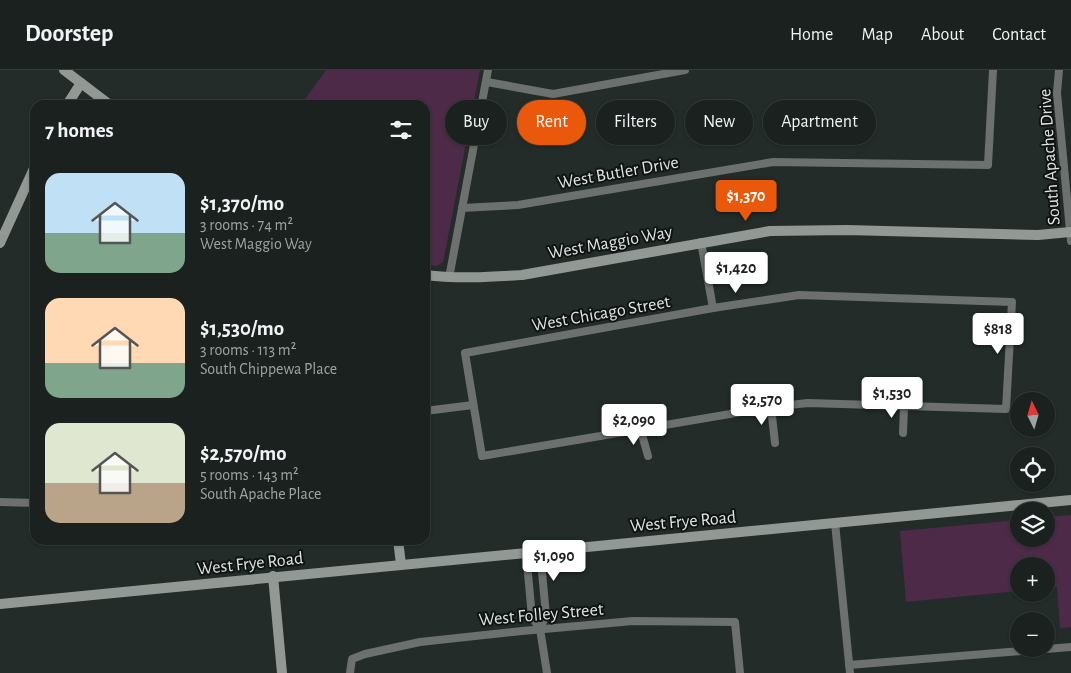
<!DOCTYPE html>
<meta charset="utf-8">
<style>
body{margin:0;font-family:"Alegreya Sans",sans-serif;background:#272e2b;color:#f1f3f6;height:100vh;display:flex;flex-direction:column;font-size:19px;white-space:nowrap}
*{box-sizing:border-box;margin:0}
p{font-size:16px;color:#9fa3a4}
.icon{flex:none;width:28px;height:28px;fill:none;stroke:currentColor;stroke-width:2;stroke-linecap:round;stroke-linejoin:round}
.map{position:relative;flex:1;overflow:hidden}
.drawer{position:absolute;left:30px;top:30px;width:400px;height:445px;display:flex;flex-direction:column;background:#1a211e;border-radius:15px;box-shadow:0 1px 4px #0004,0 0 0 1px #383e3c}
.drawer>*{flex:none}
.hud{position:absolute;left:445px;top:30px;width:475px;height:45px;display:flex;gap:10px}
.needle{width:32px;rotate:355deg}
.buttons{position:absolute;left:1010px;top:322px;display:grid;gap:10px}
.buttons a{display:grid;place-items:center;width:45px;height:45px;border-radius:50%;background:#1a211e;box-shadow:0 1px 4px #0004,0 0 0 1px #383e3c;font-size:25px}
.price{position:absolute;translate:-50% -42px;padding:0 11px;border-radius:5px;background:#fff;color:#222;font-size:16px;line-height:32px;filter:drop-shadow(0 1px 2px #0008)}
.price::after{content:'';position:absolute;left:50%;top:30px;width:15px;height:11px;margin-left:-8px;background:inherit;clip-path:polygon(0 0,100% 0,50% 100%)}
.price.on{background:#ea580c;color:#fff}
ul{padding:0;list-style:none}
li{display:flex;align-items:center;gap:15px;height:125px;padding:0 15px}
li span{display:grid;place-items:center;flex:none;width:140px;height:100px;border-radius:15px;color:#555}
li>.icon{margin-inline-start:auto}
span .icon{width:60px;height:60px;fill:#fffc;stroke-width:1}
li b{font-size:21px}
h2{display:flex;justify-content:space-between;align-items:center;height:60px;padding:0 15px;font-size:21px}
.pill{padding:0 18px;border-radius:22px;background:#1a211e;box-shadow:0 1px 4px #0004,0 0 0 1px #383e3c;font-size:18px;line-height:45px}
.pill.on{background:#ea580c;color:#fff}
header{display:flex;align-items:center;gap:30px;box-sizing:border-box;height:70px;padding:0 25px;background:#1a211e;border-bottom:1px solid #383e3c}
header strong{font-size:24px}
nav{display:flex;gap:28px;margin-inline-start:auto;font-size:18px}
.map>svg:first-child{display:block}
.green{fill:#4d2a47}
.lines{fill:none;stroke-linecap:round;stroke-linejoin:round}
.street{stroke:#6c706e;stroke-width:8}
.secondary{stroke:#929995;stroke-width:10}
.labels{text-anchor:middle;stroke-width:4;stroke-linejoin:round;paint-order:stroke}
.street-label{font-size:18px;fill:#e0e5e3;stroke:#0f1312}
</style>
<header>
<strong>Doorstep</strong>
<nav><a>Home</a><a>Map</a><a>About</a><a>Contact</a></nav>
</header>
<div class="map">
<svg width="1071" height="603" viewBox="0 0 1071 603">
<rect width="100%" height="100%" fill="#232c28"/>
<g class="green">
<path d="M326 0H480L444 188 443 192 437 196 425 195V35H301Z"/>
<path d="M1071 445V557L1060 558 1057 517 1046 518V496H1019V521L906 532 900 461 1019 450V469H1046V447Z"/>
</g>
<g class="lines">
<g class="street">
<path d="M1059 0 1057 23 1071 171"/>
<path d="M487 12 553 24 685 0"/>
<path d="M462 138 518 135 773 92 988 95 993 0"/>
<path d="M701 172 713 238"/>
<path d="M449 208 488 0"/>
<path d="M799 225 1012 232 1006 339 808 333 771 337 482 386 465 283 713 238Z"/>
<path d="M771 337 775 373"/>
<path d="M425 341 473 335"/>
<path d="M641 361 648 386"/>
<path d="M903 363 904 337"/>
<path d="M0 432 35 433"/>
<path d="M835 453 850 603"/>
<path d="M526 482 532 547 540 559 547 603"/>
<path d="M540 559 546 545 540 481"/>
<path d="M849 595 1071 577"/>
<path d="M350 603 352 589 365 584 420 572 522 561 633 551 735 552 740 603"/>
</g>
<g class="secondary">
<path d="M64 0 110 35"/>
<path d="M67 35 81 13"/>
<path d="M0 173 35 96"/>
<path d="M425 205C458 209 489 207 522 205L770 161 847 160 1038 165 1070 162"/>
<path d="M398 470 401 494"/>
<path d="M273 506 282 603"/>
<path d="M0 534 1071 430"/>
</g>
</g>
<g class="labels">
<g class="street-label">
<text transform="translate(1049 87) rotate(-94)" y="6">South Apache Drive</text>
<text transform="translate(618 102) rotate(-10)" y="6">West Butler Drive</text>
<text transform="translate(610 172) rotate(-10)" y="6">West Maggio Way</text>
<text transform="translate(601 243) rotate(-10)" y="6">West Chicago Street</text>
<text transform="translate(683 451) rotate(-5)" y="6">West Frye Road</text>
<text transform="translate(250 493) rotate(-6)" y="6">West Frye Road</text>
<text transform="translate(541 544) rotate(-5)" y="6">West Folley Street</text>
</g>
</g>
</svg>
<div class="buttons">
<a><svg class="needle" viewBox="-14 -14 28 28"><path d="M0-13l5 13h-10z" fill="#e53935"/><path d="M0 13l5-13h-10z" fill="#9fa3a4"/></svg></a>
<a><svg class="icon" aria-label="locate" viewBox="0 0 24 24"><circle cx="12" cy="12" r="6"/><path d="M12 2v4M12 18v4M2 12h4M18 12h4"/></svg></a>
<a><svg class="icon" aria-label="layers" viewBox="0 0 24 24"><path d="M12 4l9 5-9 5-9-5zM3 14l9 5 9-5"/></svg></a>
<a>+</a>
<a>−</a>
</div>
<b class="price on" style="left:746px;top:152px">$1,370</b>
<b class="price" style="left:736px;top:224px">$1,420</b>
<b class="price" style="left:998px;top:285px">$818</b>
<b class="price" style="left:892px;top:349px">$1,530</b>
<b class="price" style="left:762px;top:356px">$2,570</b>
<b class="price" style="left:634px;top:376px">$2,090</b>
<b class="price" style="left:554px;top:512px">$1,090</b>
<div class="hud">
<a class="pill">Buy</a>
<a class="pill on">Rent</a>
<a class="pill">Filters</a>
<a class="pill">New</a>
<a class="pill">Apartment</a>
</div>
<section class="drawer">
<h2>7 homes<svg class="icon" aria-label="filters" viewBox="0 0 24 24"><path d="M4 7h16M4 17h16"/><circle cx="9" cy="7" r="2"/><circle cx="15" cy="17" r="2"/></svg></h2>
<ul>
<li><span style="background:linear-gradient(#bfe0f5 60%,#7fa58c 0)"><svg class="icon" aria-label="home" viewBox="0 0 24 24"><path d="M3 11l9-7 9 7M6 9v11h12V9"/></svg></span><div><b>$1,370/mo</b><p>3 rooms · 74 m²</p><p>West Maggio Way</p></div></li>
<li><span style="background:linear-gradient(#ffd9b3 65%,#7fa58c 0)"><svg class="icon" aria-label="home" viewBox="0 0 24 24"><path d="M3 11l9-7 9 7M6 9v11h12V9"/></svg></span><div><b>$1,530/mo</b><p>3 rooms · 113 m²</p><p>South Chippewa Place</p></div></li>
<li><span style="background:linear-gradient(#dfe7d0 60%,#b9a48a 0)"><svg class="icon" aria-label="home" viewBox="0 0 24 24"><path d="M3 11l9-7 9 7M6 9v11h12V9"/></svg></span><div><b>$2,570/mo</b><p>5 rooms · 143 m²</p><p>South Apache Place</p></div></li>
</ul>
</section>
</div>
